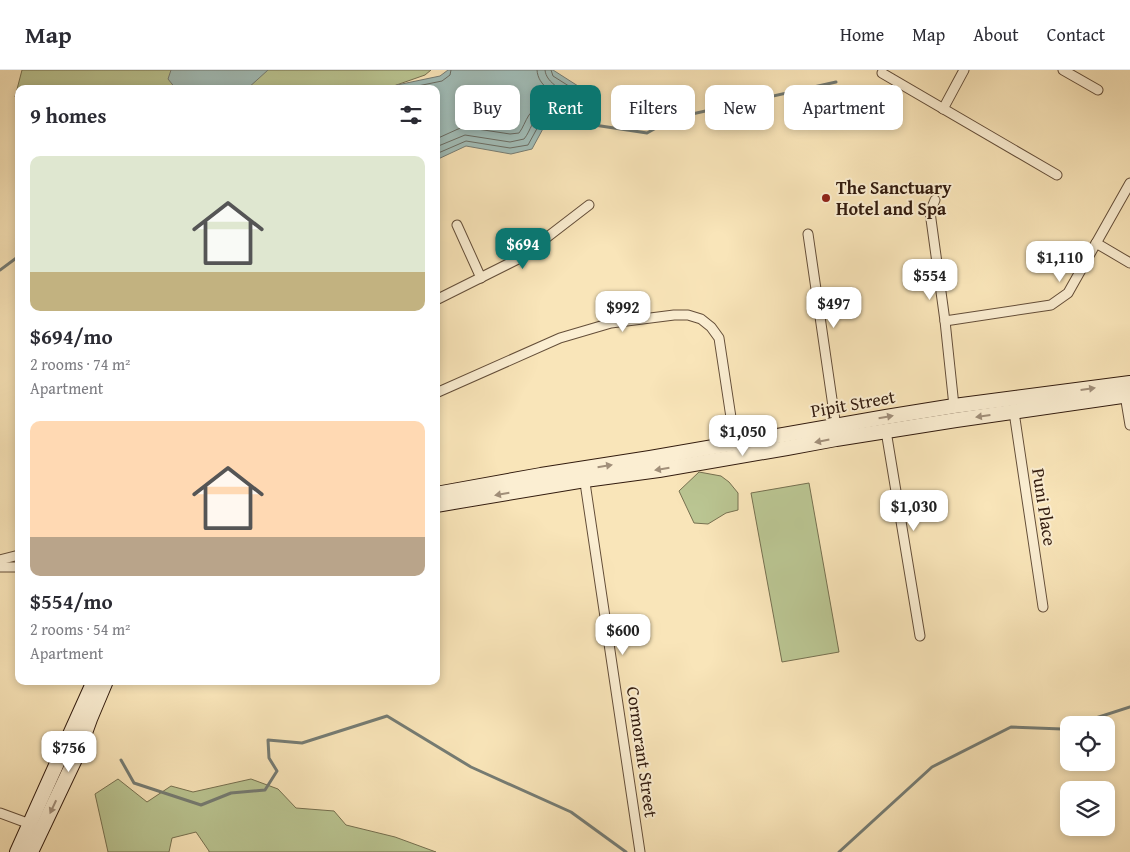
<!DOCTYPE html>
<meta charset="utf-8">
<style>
body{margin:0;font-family:"Gentium Book Plus",serif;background:#f7f7f7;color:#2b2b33;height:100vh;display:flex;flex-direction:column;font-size:19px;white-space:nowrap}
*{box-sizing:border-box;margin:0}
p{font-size:16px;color:#7c7c81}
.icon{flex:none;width:28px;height:28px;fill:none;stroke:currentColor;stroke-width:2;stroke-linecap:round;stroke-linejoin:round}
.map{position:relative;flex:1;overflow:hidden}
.panel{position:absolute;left:15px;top:15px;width:425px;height:600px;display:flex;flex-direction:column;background:#fff;border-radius:10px;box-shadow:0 2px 8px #0003}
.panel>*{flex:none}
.banner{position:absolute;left:455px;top:15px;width:475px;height:45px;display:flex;gap:10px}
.tools{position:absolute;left:1060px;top:646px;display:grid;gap:10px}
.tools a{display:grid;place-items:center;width:55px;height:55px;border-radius:10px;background:#fff;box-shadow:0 2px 8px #0003;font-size:25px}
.price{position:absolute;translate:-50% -42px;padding:0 11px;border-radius:10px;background:#fff;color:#222;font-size:16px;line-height:32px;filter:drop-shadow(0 1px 2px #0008)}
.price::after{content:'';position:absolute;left:50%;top:30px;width:15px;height:11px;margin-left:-8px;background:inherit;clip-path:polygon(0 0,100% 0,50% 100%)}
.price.active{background:#0f766e;color:#fff}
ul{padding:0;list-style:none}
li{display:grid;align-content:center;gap:10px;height:265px;padding:0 15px}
li span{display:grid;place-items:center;height:155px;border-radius:10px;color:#555}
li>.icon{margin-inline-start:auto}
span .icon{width:90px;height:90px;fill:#fffc;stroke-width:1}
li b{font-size:21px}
h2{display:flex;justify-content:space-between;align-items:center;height:60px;padding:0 15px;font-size:21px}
.pill{padding:0 18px;border-radius:10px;background:#fff;box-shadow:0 2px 8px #0003;font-size:18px;line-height:45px}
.pill.active{background:#0f766e;color:#fff}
header{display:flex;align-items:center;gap:30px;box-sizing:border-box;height:70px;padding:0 25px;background:#fff;border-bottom:1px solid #e1e1e2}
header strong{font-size:24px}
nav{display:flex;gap:28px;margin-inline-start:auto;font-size:18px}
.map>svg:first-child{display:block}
.green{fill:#bac592;stroke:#767050}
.water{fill:#a1bdb8;stroke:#757c74}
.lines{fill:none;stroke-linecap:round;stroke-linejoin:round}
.shore{stroke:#6a6c63;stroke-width:1}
.stream{stroke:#757c74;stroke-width:3}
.minor-casing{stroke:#644e39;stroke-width:11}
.secondary-casing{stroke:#321b0e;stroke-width:16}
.minor{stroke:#fbeed2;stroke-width:9}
.secondary{stroke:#fbeed2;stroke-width:14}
.oneway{fill:#a18f7a}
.poi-dot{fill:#8f2418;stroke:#fbeed2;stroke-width:2}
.labels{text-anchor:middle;stroke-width:4;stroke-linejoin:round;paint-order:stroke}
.poi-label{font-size:18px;font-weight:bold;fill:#321b0e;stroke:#fbeed2;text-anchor:start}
.street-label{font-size:18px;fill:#321b0e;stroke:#fbeed2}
</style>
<header>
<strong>Map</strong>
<nav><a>Home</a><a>Map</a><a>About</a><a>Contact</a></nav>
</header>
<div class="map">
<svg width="1130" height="782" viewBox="0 0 1130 782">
<rect width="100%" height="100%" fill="#f9e5b9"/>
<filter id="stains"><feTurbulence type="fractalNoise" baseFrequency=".004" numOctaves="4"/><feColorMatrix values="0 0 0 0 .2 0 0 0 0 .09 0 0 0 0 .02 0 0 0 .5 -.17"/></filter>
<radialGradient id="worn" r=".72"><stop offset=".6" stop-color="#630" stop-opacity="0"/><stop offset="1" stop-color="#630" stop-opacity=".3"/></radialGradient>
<g class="green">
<path d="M22 0H431L425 5 385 19H19V30L15 27Z"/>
<path d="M699 402 721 406 729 412 738 423V440L726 443 708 454 694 453 679 421Z"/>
<path d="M809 413 839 582 782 592 751 423Z"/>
<path d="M118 709 147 732 171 716 193 722 251 709 278 719 296 738 334 741 346 755 395 767 436 782H209V781L196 762 172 768 169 782H108L95 724Z"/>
</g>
<g class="water">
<path d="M171 0H268L247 19H176L168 9Z"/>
<path d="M448 0H553L589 23 584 54 545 55 532 79 511 84 466 76 436 90V19H385L397 15 440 6Z"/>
</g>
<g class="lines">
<g class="shore">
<path d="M403 19 442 11 450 5 451 0"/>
<path d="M436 69 458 59 464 57 510 64 519 63C523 58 525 51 529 45 538 33 555 37 567 35L568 33 567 31C555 23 538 17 537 0"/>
<path d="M436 77 465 65 510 72 524 69C531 61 532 47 544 44L574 42 576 28C565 21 546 14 545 0"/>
<path d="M436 84 466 71 510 78 528 75 540 53 543 51 579 48 583 25 553 6 551 0"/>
</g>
<g class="stream">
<path d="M581 53 647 63 674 48 836 12"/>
<path d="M0 200 19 186"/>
<path d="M1074 655 1130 637"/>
<path d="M121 690 134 713 201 735 231 723 265 720 277 701 269 688 268 670 302 673 387 646 471 697 571 742 626 782"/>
<path d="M839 782 932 697 1011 657 1062 659 1069 657"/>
</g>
<g class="minor-casing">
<g id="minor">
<path d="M1063 0 1098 20"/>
<path d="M882 3 1057 105"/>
<path d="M943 39 964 0"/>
<path d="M935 130 930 142 945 251 954 336"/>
<path d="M457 155 481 208"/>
<path d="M808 164 836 357"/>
<path d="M1096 173 1130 193"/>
<path d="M436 230 520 188 589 135"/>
<path d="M945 251 1051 235 1068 223 1130 113"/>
<path d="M436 323 560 268 611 253 674 245H688L701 249 711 257 719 268 735 374"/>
<path d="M1125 325 1130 355"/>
<path d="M1014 342 1043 537"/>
<path d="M886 361 920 566"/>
<path d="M584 406 640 782"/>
<path d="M0 490 19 485"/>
<path d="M0 497H19"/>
<path d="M0 743 30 754"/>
</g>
</g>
<g class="secondary-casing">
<g id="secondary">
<path d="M436 424 541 405 650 388 886 347 954 336 1130 313"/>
<path d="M436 435 585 410 659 400 787 378 836 369 956 350 1130 325"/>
<path d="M17 782 94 611"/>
<path d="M31 782 77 685 90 649 106 611"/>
</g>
</g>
<use href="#minor" class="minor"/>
<use href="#secondary" class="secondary"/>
</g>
<defs><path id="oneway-solid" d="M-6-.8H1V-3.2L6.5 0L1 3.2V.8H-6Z" transform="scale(1.25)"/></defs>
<g class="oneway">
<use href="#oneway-solid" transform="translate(1088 319) rotate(-8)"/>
<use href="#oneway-solid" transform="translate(983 346) rotate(172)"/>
<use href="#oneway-solid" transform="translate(886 347) rotate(-10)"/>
<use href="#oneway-solid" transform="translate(822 371) rotate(169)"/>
<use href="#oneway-solid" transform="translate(605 396) rotate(-9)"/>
<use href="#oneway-solid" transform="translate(662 399) rotate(171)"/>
<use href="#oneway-solid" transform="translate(502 424) rotate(170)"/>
<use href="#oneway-solid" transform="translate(53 737) rotate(115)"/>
</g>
<circle class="poi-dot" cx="826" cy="128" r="5"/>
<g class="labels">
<g class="poi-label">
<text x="836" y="124">The Sanctuary<tspan x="836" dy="21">Hotel and Spa</tspan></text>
</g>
<g class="street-label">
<text transform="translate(853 334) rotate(-10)" y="6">Pipit Street</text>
<text transform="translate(1044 437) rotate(81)" y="6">Puni Place</text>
<text transform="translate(642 682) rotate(82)" y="6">Cormorant Street</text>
</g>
</g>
<rect width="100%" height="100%" filter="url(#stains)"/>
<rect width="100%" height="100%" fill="url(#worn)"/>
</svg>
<div class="tools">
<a><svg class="icon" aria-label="locate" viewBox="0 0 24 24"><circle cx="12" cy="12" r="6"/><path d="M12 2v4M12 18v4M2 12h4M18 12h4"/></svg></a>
<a><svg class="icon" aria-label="layers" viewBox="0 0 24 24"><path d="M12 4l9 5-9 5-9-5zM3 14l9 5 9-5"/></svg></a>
</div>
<b class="price active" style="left:523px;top:200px">$694</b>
<b class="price" style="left:1060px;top:213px">$1,110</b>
<b class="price" style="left:930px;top:231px">$554</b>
<b class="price" style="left:834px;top:259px">$497</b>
<b class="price" style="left:623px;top:263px">$992</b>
<b class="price" style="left:743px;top:387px">$1,050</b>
<b class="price" style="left:914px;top:462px">$1,030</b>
<b class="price" style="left:623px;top:586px">$600</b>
<b class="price" style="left:69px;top:703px">$756</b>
<div class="banner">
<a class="pill">Buy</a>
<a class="pill active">Rent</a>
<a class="pill">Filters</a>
<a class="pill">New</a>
<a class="pill">Apartment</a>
</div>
<section class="panel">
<h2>9 homes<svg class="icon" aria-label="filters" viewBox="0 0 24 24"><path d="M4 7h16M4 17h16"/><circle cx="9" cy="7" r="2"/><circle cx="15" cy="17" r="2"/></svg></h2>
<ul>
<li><span style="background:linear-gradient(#dfe7d0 75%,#c2b280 0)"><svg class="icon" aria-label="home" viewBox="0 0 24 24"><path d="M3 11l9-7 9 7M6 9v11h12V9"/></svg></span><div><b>$694/mo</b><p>2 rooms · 74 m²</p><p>Apartment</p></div></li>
<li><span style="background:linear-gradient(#ffd9b3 75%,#b9a48a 0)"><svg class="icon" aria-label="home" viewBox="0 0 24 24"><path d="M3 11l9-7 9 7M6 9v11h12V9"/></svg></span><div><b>$554/mo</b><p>2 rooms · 54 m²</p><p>Apartment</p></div></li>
</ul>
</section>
</div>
